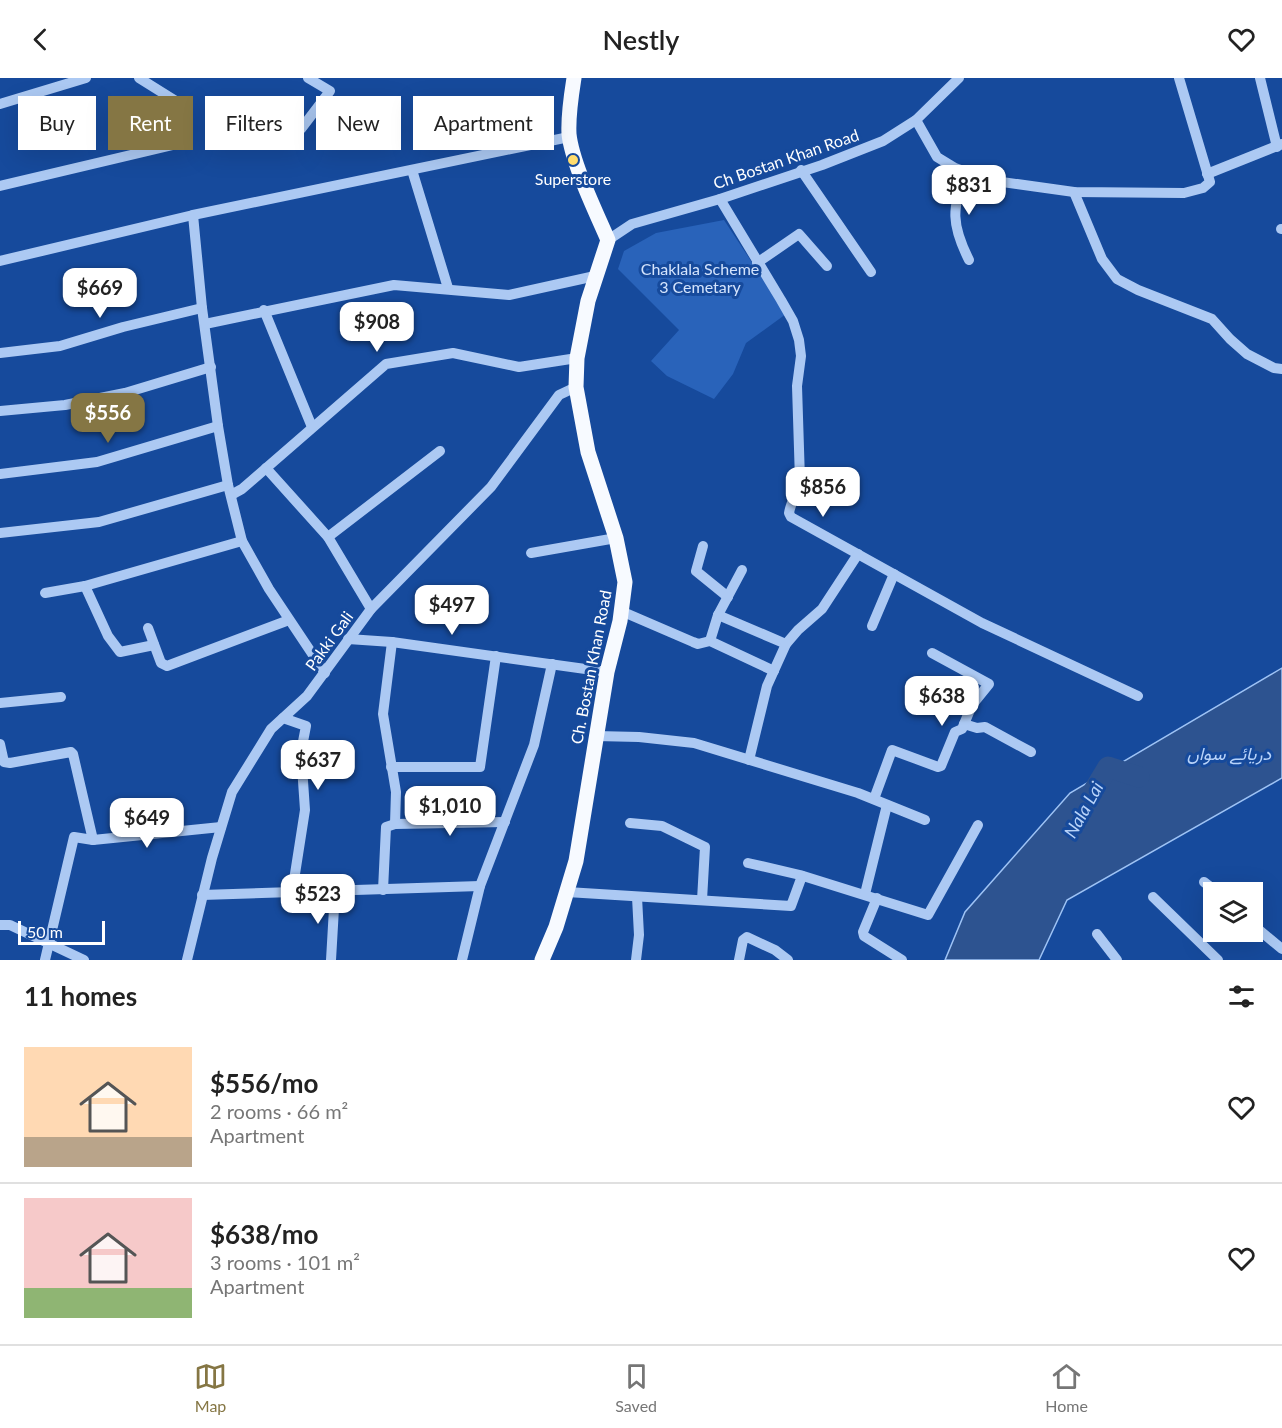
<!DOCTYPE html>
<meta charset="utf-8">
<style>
body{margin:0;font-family:Lato,Vazirmatn,sans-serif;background:#f2f2f2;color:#222;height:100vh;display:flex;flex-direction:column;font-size:22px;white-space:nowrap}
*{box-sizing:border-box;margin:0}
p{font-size:20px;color:#767676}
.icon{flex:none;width:33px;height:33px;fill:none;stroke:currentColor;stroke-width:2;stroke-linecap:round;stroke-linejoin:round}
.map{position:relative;height:882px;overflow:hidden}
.panel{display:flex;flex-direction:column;background:#fff;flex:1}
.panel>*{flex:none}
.top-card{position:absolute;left:18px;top:18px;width:600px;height:54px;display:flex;gap:12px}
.fabs{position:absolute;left:1203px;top:804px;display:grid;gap:12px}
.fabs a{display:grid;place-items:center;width:60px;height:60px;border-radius:0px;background:#fff;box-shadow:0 6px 24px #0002;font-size:30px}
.scale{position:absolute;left:18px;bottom:15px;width:87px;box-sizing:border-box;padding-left:6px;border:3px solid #fff;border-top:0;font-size:16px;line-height:21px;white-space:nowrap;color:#fff;-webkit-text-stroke:4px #164a9c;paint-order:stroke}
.price{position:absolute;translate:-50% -51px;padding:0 14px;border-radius:12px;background:#fff;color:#222;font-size:20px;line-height:39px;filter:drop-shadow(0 2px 3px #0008)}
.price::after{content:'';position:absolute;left:50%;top:36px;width:18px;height:14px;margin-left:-9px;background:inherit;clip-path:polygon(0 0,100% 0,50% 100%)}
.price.active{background:#857644;color:#fff}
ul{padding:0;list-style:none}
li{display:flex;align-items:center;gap:18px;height:150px;padding:0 24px}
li+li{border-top:2px solid #e0e0e0}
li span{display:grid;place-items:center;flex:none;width:168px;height:120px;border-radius:0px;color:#555}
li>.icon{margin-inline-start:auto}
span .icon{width:72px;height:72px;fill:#fffc;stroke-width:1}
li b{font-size:26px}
h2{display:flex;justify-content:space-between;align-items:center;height:72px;padding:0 24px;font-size:26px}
.pill{padding:0 21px;border-radius:0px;background:#fff;box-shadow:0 6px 24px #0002;font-size:21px;line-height:54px}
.pill.active{background:#857644;color:#fff}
header{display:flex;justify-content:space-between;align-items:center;height:78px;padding:0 24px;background:#fff;font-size:27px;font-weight:600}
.tabs{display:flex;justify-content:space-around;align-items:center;height:84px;border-top:2px solid #e0e0e0;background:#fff;font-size:16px;color:#767676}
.tabs a{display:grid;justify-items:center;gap:3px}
.tabs .active{color:#857644}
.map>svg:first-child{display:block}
.green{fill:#2963ba}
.water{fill:#2d5390;stroke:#9ec3f5;stroke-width:1.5}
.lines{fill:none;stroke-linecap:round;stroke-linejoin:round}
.river{stroke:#2d5390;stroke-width:21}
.minor{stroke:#acc9f3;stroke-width:10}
.major{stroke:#f7faff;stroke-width:15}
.poi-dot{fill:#ffdc6d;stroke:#164a9c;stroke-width:2}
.labels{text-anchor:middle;stroke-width:6;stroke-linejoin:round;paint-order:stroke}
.street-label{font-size:16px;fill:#fff;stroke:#164a9c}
.poi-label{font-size:16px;fill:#fff;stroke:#164a9c}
.park-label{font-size:16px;fill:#d4e4fd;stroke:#164a9c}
.water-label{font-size:18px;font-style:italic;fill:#b8d3f9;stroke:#164a9c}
</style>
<header><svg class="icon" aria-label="back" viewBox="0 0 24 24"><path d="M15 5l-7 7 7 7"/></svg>Nestly<svg class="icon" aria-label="heart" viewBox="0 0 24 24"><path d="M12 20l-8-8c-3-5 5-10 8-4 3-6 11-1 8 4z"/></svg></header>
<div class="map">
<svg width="1282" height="882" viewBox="0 0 1282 882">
<rect width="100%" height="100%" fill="#164a9c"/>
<path class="green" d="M724 142 786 236 746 265 733 296 714 321 667 298 651 283 679 252 618 191 624 173 656 155Z"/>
<path class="water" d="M1282 590V700L1067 822 1039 882H945L965 834 1070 715Z"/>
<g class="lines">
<path class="river" d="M1090 719 1108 689 1139 699"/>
<g class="minor">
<path d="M1260 0 1277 69"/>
<path d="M0 26 86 0"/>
<path d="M916 42 937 79 955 90 988 102 1074 114 1184 115 1203 110 1210 104 1179 0"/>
<path d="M301 51 330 13 308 0"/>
<path d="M412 92 448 210"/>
<path d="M801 92 871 194"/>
<path d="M965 94C952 131 951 146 969 182"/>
<path d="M1207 96 1282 66"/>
<path d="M0 108 173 67 179 25 139 0"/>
<path d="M1074 114 1102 181 1117 201 1138 212 1212 241 1230 261 1247 276 1274 290 1282 291"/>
<path d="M720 121 781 222 793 243 799 262 801 278 797 308 800 402C798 414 791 423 789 435L791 439 982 545 1138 618"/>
<path d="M193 137 202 230 218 348 228 407 242 463 269 511 325 595"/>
<path d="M1281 151H1282"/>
<path d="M608 162 632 146 720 121 822 87 883 63 916 42 959 0"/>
<path d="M0 183 193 137 569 59"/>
<path d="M757 185 799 156 827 188"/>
<path d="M264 232 312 349"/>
<path d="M205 246 394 207 509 217 595 198"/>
<path d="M0 275 60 268 123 249 202 230"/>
<path d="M0 333 65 327 125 315 211 289"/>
<path d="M266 390 328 459 371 531"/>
<path d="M0 396 97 384 218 348"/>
<path d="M231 417 242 411 386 286 453 275 519 289 577 280"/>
<path d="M0 455 99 444 228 407"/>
<path d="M328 459 440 373"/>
<path d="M703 468 696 493 728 519"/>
<path d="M531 475 616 460"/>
<path d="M85 508 108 558 120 574 154 567"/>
<path d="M45 515 85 508 242 463"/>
<path d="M621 533 693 564 698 566 710 563 774 593"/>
<path d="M718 537 786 566"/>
<path d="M872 548 894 496"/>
<path d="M148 550 161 585 167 588 289 542"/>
<path d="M348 561 392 564 607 594"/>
<path d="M710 563 718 537 742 492"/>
<path d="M392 564 383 636 396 714 395 746"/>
<path d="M0 625 61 619"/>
<path d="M283 640 306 648 301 674 305 732 292 815"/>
<path d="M964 646 977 650 985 649 1031 674"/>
<path d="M596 658 639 659 694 665 858 715 925 742"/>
<path d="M0 666 4 684 10 685 71 674 73 676 93 762"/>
<path d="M749 682 767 608 786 566 798 552 822 531 858 476"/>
<path d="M391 689H480L496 578"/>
<path d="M874 721 892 672 938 689 941 688 955 654 962 651 972 627 989 606 932 575"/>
<path d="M630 745 662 748 705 769 702 822"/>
<path d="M748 785 800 797 928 837 978 747"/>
<path d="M1204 804 1217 814"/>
<path d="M383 812 386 749 395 746 505 744"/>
<path d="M567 814 791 828 802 798"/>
<path d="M865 816 887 727"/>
<path d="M202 817 480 808"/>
<path d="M1153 819 1218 882"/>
<path d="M877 820 863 854 864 858 902 882"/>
<path d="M1252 846 1282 871"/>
<path d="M0 847H10L84 882"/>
<path d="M1097 856 1117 882"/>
<path d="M45 882 74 759 93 762 221 749"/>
<path d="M187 882 212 780 232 714 271 651 307 618 371 531 491 409 559 317 576 309"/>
<path d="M331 882 335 813"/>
<path d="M462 882 480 808 534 667 552 586"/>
<path d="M636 882 639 857 637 819"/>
<path d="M739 882 743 862 747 859 775 872 788 882"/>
</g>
<path class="major" d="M542 882 556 849 576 783 607 594 620 543 625 504 616 460 588 374 576 309 577 280 588 223 608 162C596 134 572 85 569 56 568 37 571 19 574 0"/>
</g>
<circle class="poi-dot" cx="573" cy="82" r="6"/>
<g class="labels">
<g class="street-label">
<text transform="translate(786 81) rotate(-19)" y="6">Ch Bostan Khan Road</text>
<text transform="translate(329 563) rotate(-54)" y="6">Pakki Gali</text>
<text transform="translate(591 589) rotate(-79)" y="6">Ch. Bostan Khan Road</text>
</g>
<g class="poi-label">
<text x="573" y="107">Superstore</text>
</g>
<g class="park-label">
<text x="700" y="197">Chaklala Scheme<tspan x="700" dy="18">3 Cemetary</tspan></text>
</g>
<g class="water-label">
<text x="1229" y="682">دریائے سواں</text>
<text transform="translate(1084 732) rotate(-61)" y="6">Nala Lai</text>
</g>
</g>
</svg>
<div class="fabs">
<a><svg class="icon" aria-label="layers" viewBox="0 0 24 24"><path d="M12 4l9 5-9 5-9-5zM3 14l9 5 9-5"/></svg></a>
</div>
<div class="scale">50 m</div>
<b class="price" style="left:969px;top:138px">$831</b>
<b class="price" style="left:100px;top:241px">$669</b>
<b class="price" style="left:377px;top:275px">$908</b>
<b class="price active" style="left:108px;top:366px">$556</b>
<b class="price" style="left:823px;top:440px">$856</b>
<b class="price" style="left:452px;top:558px">$497</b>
<b class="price" style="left:942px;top:649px">$638</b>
<b class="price" style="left:318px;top:713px">$637</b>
<b class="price" style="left:450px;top:759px">$1,010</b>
<b class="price" style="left:147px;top:771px">$649</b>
<b class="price" style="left:318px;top:847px">$523</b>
<div class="top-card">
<a class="pill">Buy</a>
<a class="pill active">Rent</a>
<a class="pill">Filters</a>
<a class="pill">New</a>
<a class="pill">Apartment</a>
</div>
</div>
<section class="panel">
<h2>11 homes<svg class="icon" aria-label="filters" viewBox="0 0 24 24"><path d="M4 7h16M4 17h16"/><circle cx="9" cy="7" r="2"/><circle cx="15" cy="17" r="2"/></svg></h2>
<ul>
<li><span style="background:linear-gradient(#ffd9b3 75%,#b9a48a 0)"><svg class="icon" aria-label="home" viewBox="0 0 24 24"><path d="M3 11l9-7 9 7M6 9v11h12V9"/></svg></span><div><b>$556/mo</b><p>2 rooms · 66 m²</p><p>Apartment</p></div><svg class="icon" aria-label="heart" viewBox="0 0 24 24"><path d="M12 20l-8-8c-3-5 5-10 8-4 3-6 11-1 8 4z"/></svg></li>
<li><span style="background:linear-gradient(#f6c9c9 75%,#8fb573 0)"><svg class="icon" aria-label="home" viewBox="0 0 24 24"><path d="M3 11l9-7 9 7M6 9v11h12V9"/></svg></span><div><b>$638/mo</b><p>3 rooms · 101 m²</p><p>Apartment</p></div><svg class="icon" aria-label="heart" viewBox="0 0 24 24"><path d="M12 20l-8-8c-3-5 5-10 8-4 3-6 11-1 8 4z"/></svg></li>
</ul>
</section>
<nav class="tabs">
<a class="active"><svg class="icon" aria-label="map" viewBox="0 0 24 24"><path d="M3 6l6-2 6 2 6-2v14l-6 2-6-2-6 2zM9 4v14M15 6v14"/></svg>Map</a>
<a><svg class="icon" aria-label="saved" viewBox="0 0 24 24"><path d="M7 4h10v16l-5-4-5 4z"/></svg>Saved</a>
<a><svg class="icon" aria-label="home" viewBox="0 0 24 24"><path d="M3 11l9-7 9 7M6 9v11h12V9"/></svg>Home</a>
</nav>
